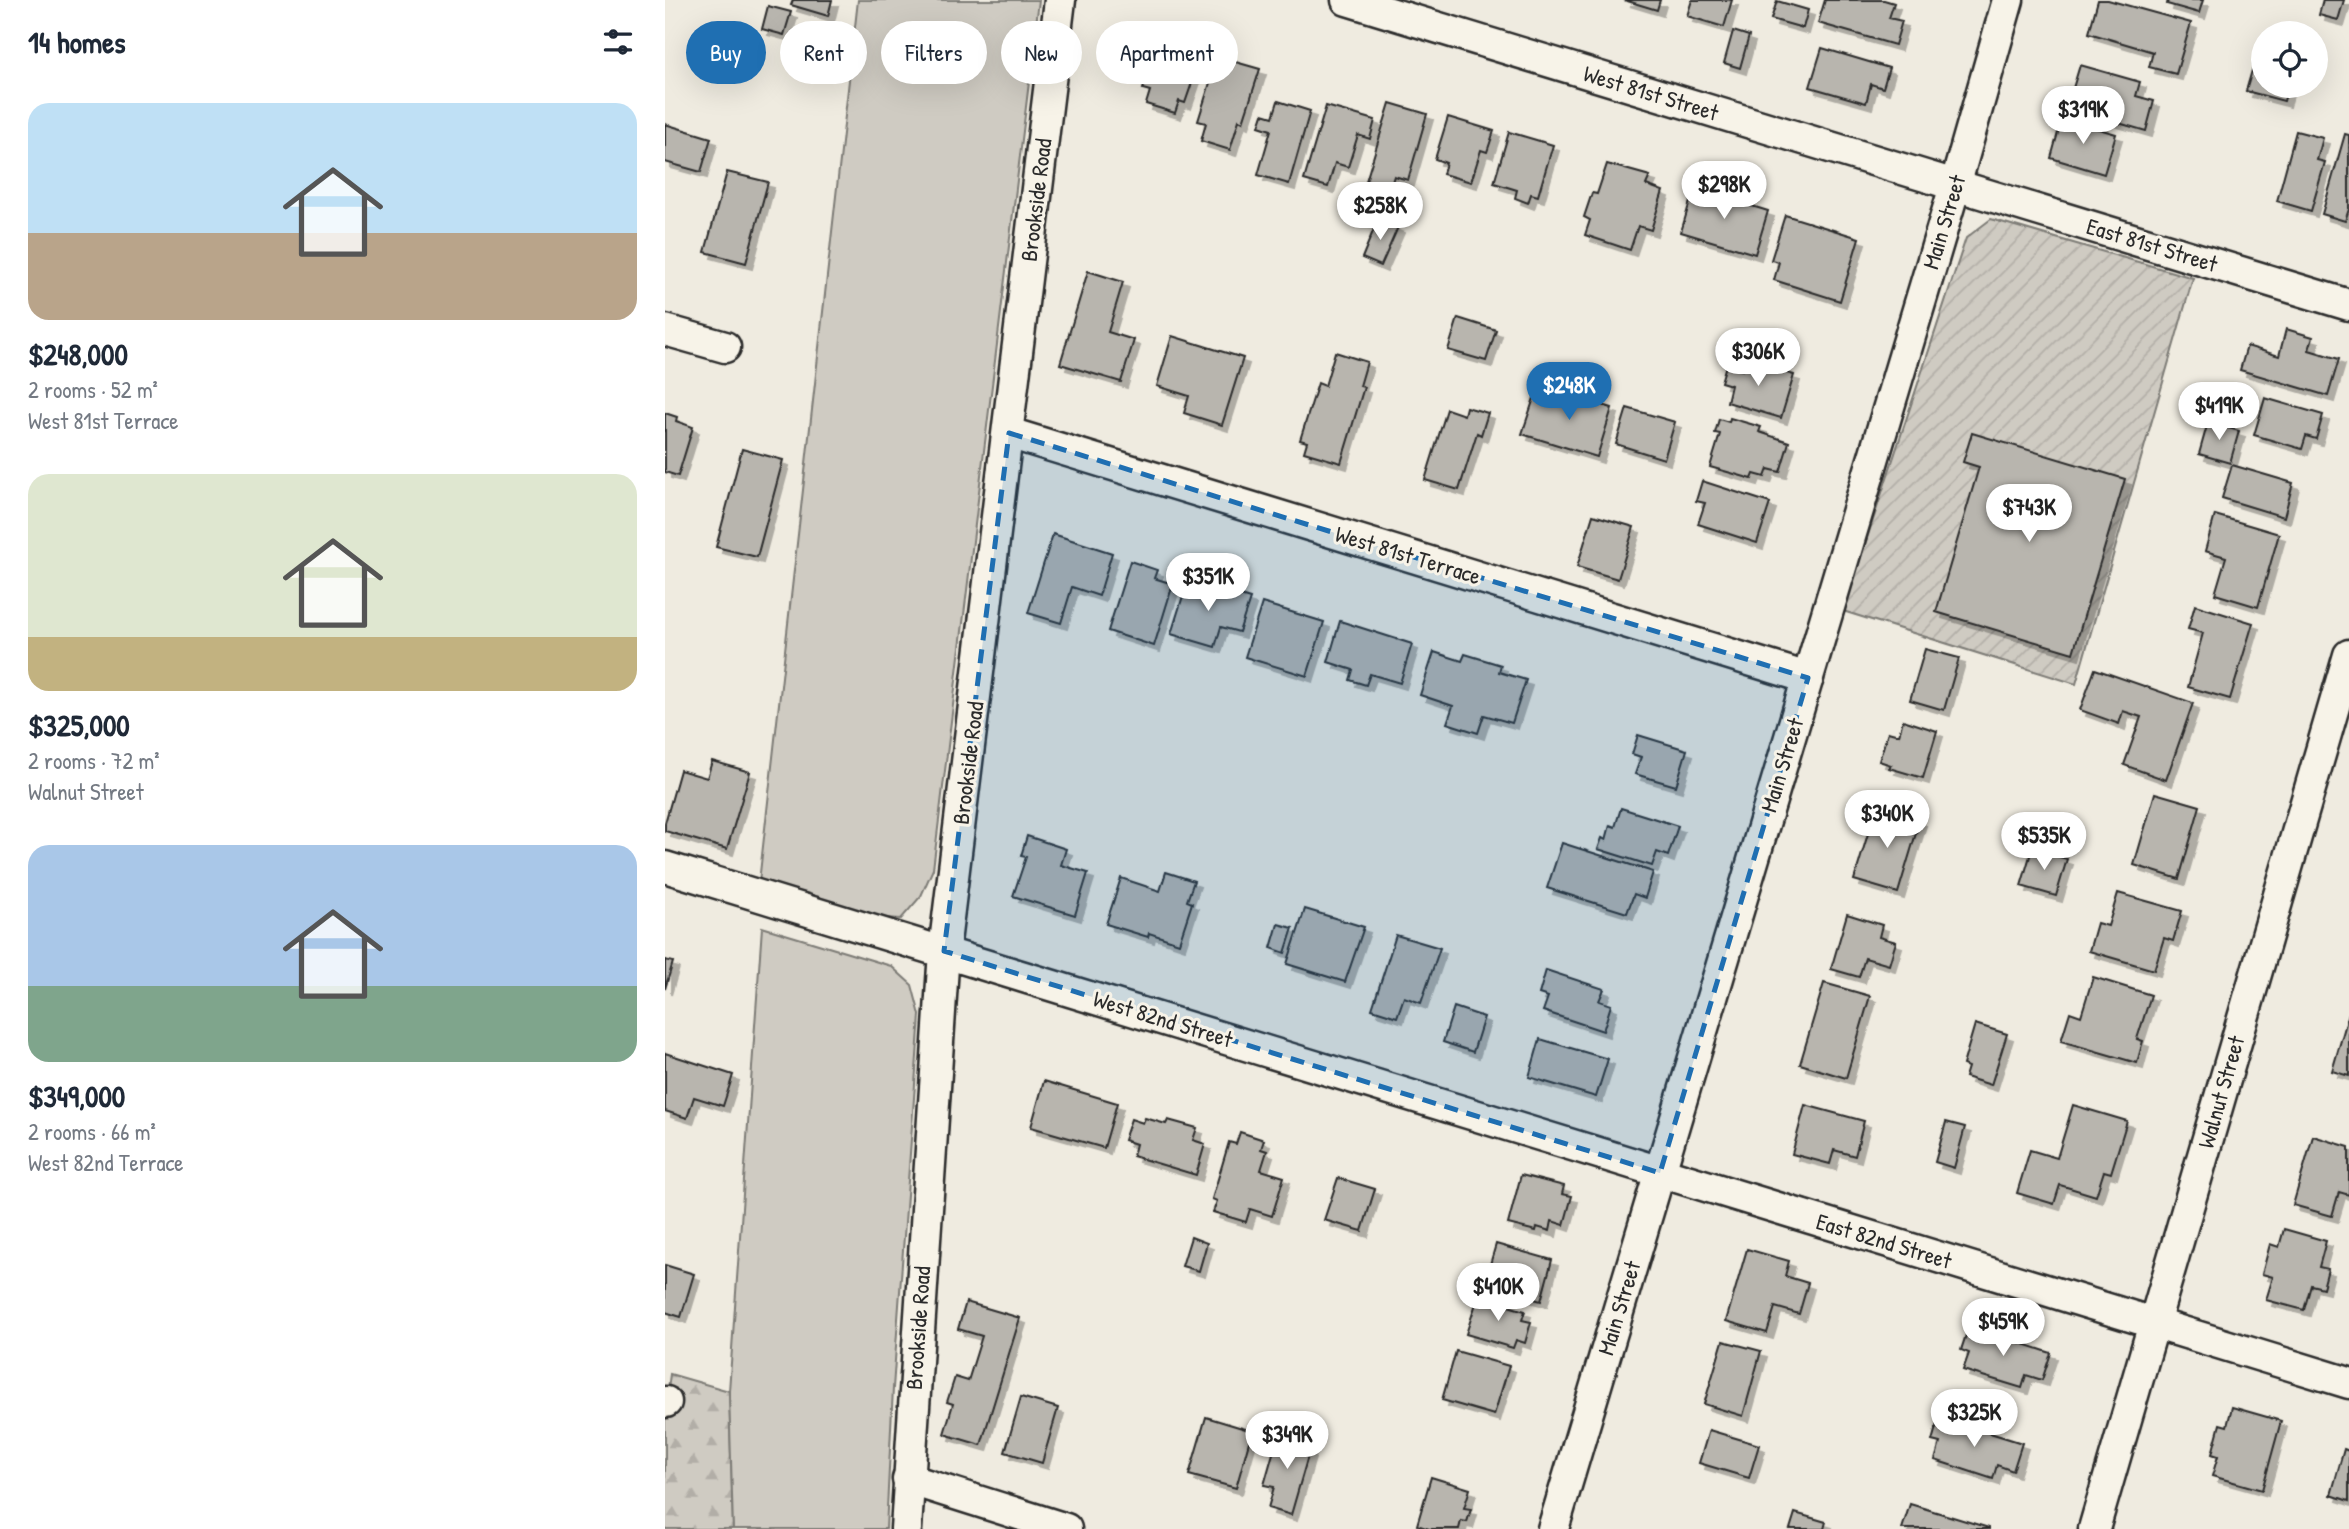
<!DOCTYPE html>
<meta charset="utf-8">
<style>
body{margin:0;font-family:"Patrick Hand",sans-serif;background:#f2f2f3;color:#1f2937;height:100vh;display:flex;flex-direction:column;font-size:26px;white-space:nowrap}
*{box-sizing:border-box;margin:0}
p{font-size:23px;color:#747a83}
.icon{flex:none;width:38px;height:38px;fill:none;stroke:currentColor;stroke-width:2;stroke-linecap:round;stroke-linejoin:round}
.map{position:relative;flex:1;overflow:hidden}
.panel{display:flex;flex-direction:column;background:#fff;width:665px}
.panel>*{flex:none}
.guide{position:absolute;left:21px;top:21px;width:665px;height:63px;display:flex;gap:14px}
.fabs{position:absolute;left:1586px;top:21px;display:grid;gap:14px}
.fabs a{display:grid;place-items:center;width:77px;height:77px;border-radius:50%;background:#fff;box-shadow:0 7px 28px #0002;font-size:35px}
.price{position:absolute;translate:-50% -60px;padding:0 16px;border-radius:24px;background:#fff;color:#222;font-size:23px;line-height:46px;filter:drop-shadow(0 2px 4px #0008)}
.price::after{content:'';position:absolute;left:50%;top:42px;width:21px;height:16px;margin-left:-10px;background:inherit;clip-path:polygon(0 0,100% 0,50% 100%)}
.price.active{background:#1f6fb2;color:#fff}
ul{padding:0;list-style:none}
li{display:grid;align-content:center;gap:14px;height:371px;padding:0 28px}
li span{display:grid;place-items:center;height:217px;border-radius:21px;color:#555}
li>.icon{margin-inline-start:auto}
span .icon{width:126px;height:126px;fill:#fffc;stroke-width:1}
li b{font-size:30px}
h2{display:flex;justify-content:space-between;align-items:center;height:84px;padding:0 28px;font-size:30px}
.tag{padding:0 24px;border-radius:32px;background:#fff;box-shadow:0 7px 28px #0002;font-size:24px;line-height:63px}
.tag.active{background:#1f6fb2;color:#fff}
main{display:flex;flex:1;min-height:0}
.map>svg:first-child{display:block}
.forest{fill:url(#forest-firs);stroke:#7d7b76;stroke-width:2}
.park{fill:#cfcbc2;stroke:#7d7b76;stroke-width:2}
.garden{fill:url(#garden-furrows);stroke:#7d7b76;stroke-width:2}
.building{fill:#b8b5ae;stroke:#2b2b2b;stroke-width:2;filter:url(#shadow)}
.lines{fill:none;stroke-linecap:round;stroke-linejoin:round}
.street-casing{stroke:#2b2b2b;stroke-width:35}
.street{stroke:#f7f3e8;stroke-width:30}
.marked{fill:#1f6fb2;fill-opacity:0.2;stroke:#1f6fb2;stroke-width:5;stroke-dasharray:14 9;stroke-linejoin:round}
.labels{text-anchor:middle;stroke-width:6;stroke-linejoin:round;paint-order:stroke}
.street-label{font-size:23px;fill:#2b2b2b;stroke:#f7f3e8}
</style>
<main>
<section class="panel">
<h2>14 homes<svg class="icon" aria-label="filters" viewBox="0 0 24 24"><path d="M4 7h16M4 17h16"/><circle cx="9" cy="7" r="2"/><circle cx="15" cy="17" r="2"/></svg></h2>
<ul>
<li><span style="background:linear-gradient(#bfe0f5 60%,#b9a48a 0)"><svg class="icon" aria-label="home" viewBox="0 0 24 24"><path d="M3 11l9-7 9 7M6 9v11h12V9"/></svg></span><div><b>$248,000</b><p>2 rooms · 52 m²</p><p>West 81st Terrace</p></div></li>
<li><span style="background:linear-gradient(#dfe7d0 75%,#c2b280 0)"><svg class="icon" aria-label="home" viewBox="0 0 24 24"><path d="M3 11l9-7 9 7M6 9v11h12V9"/></svg></span><div><b>$325,000</b><p>2 rooms · 72 m²</p><p>Walnut Street</p></div></li>
<li><span style="background:linear-gradient(#a9c7e8 65%,#7fa58c 0)"><svg class="icon" aria-label="home" viewBox="0 0 24 24"><path d="M3 11l9-7 9 7M6 9v11h12V9"/></svg></span><div><b>$349,000</b><p>2 rooms · 66 m²</p><p>West 82nd Terrace</p></div></li>
</ul>
</section>
<div class="map">
<svg width="1684" height="1529" viewBox="0 0 1684 1529">
<defs>
<pattern id="forest-firs" width="22" height="20" patternUnits="userSpaceOnUse" patternTransform="scale(1.75)"><rect width="22" height="20" fill="#cfcbc2"/><path d="M5 1l3.5 6h-7zM16 11l3.5 6h-7z" fill="#b2aea7"/></pattern>
<pattern id="garden-furrows" width="10" height="10" patternUnits="userSpaceOnUse" patternTransform="scale(1.75)"><rect width="10" height="10" fill="#cfcbc2"/><path d="M-1 1l2-2M0 10L10 0M9 11l2-2" fill="none" stroke="#b2aea7"/></pattern>
<filter id="shadow"><feDropShadow dx="6" dy="6" stdDeviation="0" flood-color="#0004"/></filter>
</defs>
<rect width="100%" height="100%" fill="#efebe0"/>
<filter id="ink" filterUnits="userSpaceOnUse"><feTurbulence type="fractalNoise" baseFrequency=".0143" numOctaves="2"/><feDisplacementMap in="SourceGraphic" scale="14" xChannelSelector="R" yChannelSelector="G"/><feConvolveMatrix kernelMatrix="1 2 1 2 8 2 1 2 1" color-interpolation-filters="sRGB"/></filter>
<g filter="url(#ink)">
<path class="forest" d="M5 1374 64 1391 68 1529H0V1412Z"/>
<g class="park">
<path d="M193 0H374L268 869 256 896 236 919 204 917 94 882Z"/>
<path d="M97 927 226 966 247 985 255 1015 228 1388 221 1529H68L64 1391Z"/>
</g>
<path class="garden" d="M1326 219 1528 278 1411 684 1178 611 1301 238Z"/>
<g class="building">
<path d="M128 0H167L163 16 126 5Z"/>
<path d="M959 0H995L992 10Z"/>
<path d="M1027 0H1067L1059 27 1022 16Z"/>
<path d="M1160 0H1219L1229 3 1224 18 1237 21 1230 45 1153 23Z"/>
<path d="M1433 0H1443L1526 23 1511 74 1484 67 1488 52 1424 33Z"/>
<path d="M1503 0H1538L1534 13 1502 4Z"/>
<path d="M1658 0H1679L1673 20 1654 15Z"/>
<path d="M1112 1 1143 10 1138 28 1106 19Z"/>
<path d="M103 6 126 12 119 35 97 29Z"/>
<path d="M1068 31 1084 36 1075 68 1059 63Z"/>
<path d="M497 48 528 57 524 70 531 71 520 103 514 101 510 113 481 104 485 91 478 89 488 57 494 59Z"/>
<path d="M1157 48 1224 68 1218 88 1206 84 1201 103 1145 87Z"/>
<path d="M553 57 595 69 578 122 574 120 565 150 536 141 541 123 533 121Z"/>
<path d="M1590 60 1598 63V86H1623L1619 101 1581 91Z"/>
<path d="M1415 65 1475 82 1471 96 1489 101 1481 131 1402 108Z"/>
<path d="M613 101 645 111 624 184 593 175 606 130 594 126 598 114 608 117Z"/>
<path d="M725 103 762 114 743 180 729 176 725 188 701 181Z"/>
<path d="M661 106 710 120 705 139 693 135 683 167 670 163 663 187 639 180Z"/>
<path d="M783 117 829 131 822 152 816 150 806 182 778 174 781 163 770 159Z"/>
<path d="M1397 118 1451 134 1439 174 1386 158Z"/>
<path d="M0 124 46 138 36 172 0 162Z"/>
<path d="M1631 131 1658 138 1652 160 1660 162 1646 211 1612 201Z"/>
<path d="M844 132 888 145 873 196 866 194 863 203 850 198 852 190 829 183Z"/>
<path d="M1680 134 1684 135V209L1680 221 1657 214Z"/>
<path d="M942 164 985 176 981 185 998 191 986 230 973 226 965 250 920 235 925 220 919 217 927 193 932 194Z"/>
<path d="M62 172 103 182 81 263 40 252Z"/>
<path d="M1029 188 1103 211 1090 254 1016 232Z"/>
<path d="M1120 215 1194 238 1175 301 1109 280 1114 262 1106 260Z"/>
<path d="M713 219 733 227 716 266 697 258Z"/>
<path d="M423 271 458 282 443 332 469 340 456 382 395 364Z"/>
<path d="M793 318 831 330 821 361 783 350Z"/>
<path d="M1621 329 1648 337 1644 350 1674 359 1663 396 1575 370 1582 346 1614 356Z"/>
<path d="M507 336 578 358 557 425 519 413 524 396 492 386Z"/>
<path d="M670 352 702 362 695 386 699 387 676 463 639 452 642 442 635 440 653 383 660 386Z"/>
<path d="M1080 361 1129 375 1116 418 1062 402 1066 385 1056 382 1061 365 1077 370Z"/>
<path d="M907 383 924 388 921 400 947 408 932 457 857 434 870 395 900 404Z"/>
<path d="M1600 398 1658 415 1651 439 1641 436 1637 449 1589 435Z"/>
<path d="M801 407 823 413 816 435 812 433 794 490 760 480 782 409 799 415Z"/>
<path d="M962 408 1010 422 999 459 951 444Z"/>
<path d="M0 413 12 417 11 421 28 427 13 476 0 472Z"/>
<path d="M1065 418 1096 427 1094 432 1124 442 1115 472 1103 469 1100 477 1089 474 1087 479 1045 467 1055 434 1050 433 1054 419 1064 422Z"/>
<path d="M1543 422 1574 431 1565 463 1534 454Z"/>
<path d="M1307 433 1460 479 1408 653 1271 612 1314 467 1298 462Z"/>
<path d="M77 449 118 460 92 557 51 547Z"/>
<path d="M1567 465 1628 483 1619 517 1557 498Z"/>
<path d="M1037 481 1105 503 1092 543 1033 524 1040 503 1031 501Z"/>
<path d="M928 515 969 527 953 579 912 567Z"/>
<path d="M1550 515 1614 534 1593 607 1550 594 1561 557 1540 551Z"/>
<path d="M388 534 447 553 434 596 407 587 396 623 363 613Z"/>
<path d="M465 561 492 570 489 578 508 584 489 646 443 631Z"/>
<path d="M523 580 585 599 574 632 556 627 550 647 506 634Z"/>
<path d="M597 603 659 622 642 676 580 657Z"/>
<path d="M1530 605 1588 623 1565 699 1523 687 1538 633 1523 629Z"/>
<path d="M675 621 747 644 735 683 705 674 701 685 685 680 688 670 663 662Z"/>
<path d="M1260 649 1294 658 1279 710 1245 700Z"/>
<path d="M769 652 797 661 800 654 836 665 834 672 861 680 847 723 819 715 813 733 782 723 788 706 755 695Z"/>
<path d="M1430 669 1528 703 1501 780 1459 765 1476 717 1458 711 1454 724 1415 710Z"/>
<path d="M1238 720 1272 731 1258 778 1224 768 1226 765 1214 761 1223 732 1234 735Z"/>
<path d="M973 735 1022 750 1011 786 970 774 976 757 967 754Z"/>
<path d="M47 761 85 772 62 849 0 831V823L15 770 42 778Z"/>
<path d="M1490 793 1535 806 1514 879 1469 865Z"/>
<path d="M1211 807 1255 820 1233 893 1189 880Z"/>
<path d="M956 808 1013 826 1003 856 992 852 987 866 933 849 937 838 941 840 945 825 950 827Z"/>
<path d="M362 836 401 849 396 865 423 873 410 915 348 896 361 857 356 856Z"/>
<path d="M897 843 988 872 980 898 969 894 962 913 882 888Z"/>
<path d="M1367 849 1402 859 1391 896 1356 886Z"/>
<path d="M501 872 529 881 522 901 527 903 514 943 484 933 483 937 441 924 456 878 495 891Z"/>
<path d="M1453 893 1517 911 1508 941 1499 938 1489 970 1424 951 1432 923 1443 926Z"/>
<path d="M640 909 699 927 680 982 622 964Z"/>
<path d="M1182 914 1217 925 1214 937 1231 942 1224 965 1200 958 1194 977 1166 969Z"/>
<path d="M613 924 628 928 620 953 606 948Z"/>
<path d="M731 935 775 948 756 1003 739 997 732 1017 707 1009Z"/>
<path d="M0 960 8 962 0 989Z"/>
<path d="M881 970 939 989 934 1001 946 1005 938 1031 878 1011 883 997 874 994Z"/>
<path d="M1428 977 1486 995 1472 1039 1478 1041 1472 1063 1396 1041 1405 1012 1416 1016Z"/>
<path d="M1159 983 1205 996 1181 1078 1135 1064Z"/>
<path d="M789 1007 819 1017 808 1052 778 1042Z"/>
<path d="M1684 1013V1076L1667 1071Z"/>
<path d="M1310 1024 1342 1034 1326 1085 1300 1077 1303 1067 1298 1065Z"/>
<path d="M875 1039 943 1059 931 1097 864 1077Z"/>
<path d="M0 1053 68 1075 58 1106 29 1097 22 1118 0 1111Z"/>
<path d="M379 1081 452 1103 439 1148 366 1127Z"/>
<path d="M1140 1105 1199 1121 1190 1156 1169 1150 1165 1164 1127 1154Z"/>
<path d="M1408 1105 1462 1121 1446 1173 1439 1171 1431 1196 1395 1185 1389 1204 1352 1193 1365 1150 1392 1158Z"/>
<path d="M480 1118 501 1124 503 1120 532 1128 528 1140 540 1144 531 1175 468 1156 471 1144 459 1140 466 1119 478 1123Z"/>
<path d="M1281 1122 1300 1127 1289 1168 1270 1162Z"/>
<path d="M575 1132 599 1140 596 1149 602 1151 596 1170 619 1177 607 1216 585 1209 581 1222 548 1212 552 1201 547 1199 564 1142 571 1144Z"/>
<path d="M1648 1136 1684 1147V1195L1674 1192 1667 1216 1628 1205Z"/>
<path d="M856 1175 899 1186 897 1194 907 1196 899 1225 887 1221 885 1231 872 1227 871 1231 843 1224Z"/>
<path d="M673 1178 710 1189 697 1231 659 1220Z"/>
<path d="M1619 1229 1661 1241 1654 1267 1663 1269 1658 1288 1646 1285 1639 1310 1601 1300 1608 1277 1597 1274 1605 1244 1614 1247Z"/>
<path d="M526 1237 542 1243 534 1271 517 1266Z"/>
<path d="M831 1244 887 1260 876 1301 819 1285Z"/>
<path d="M1082 1249 1124 1261 1120 1276 1143 1283 1134 1314 1110 1307 1102 1333 1061 1321Z"/>
<path d="M0 1265 29 1274 16 1317 0 1312Z"/>
<path d="M813 1297 860 1311 857 1320 866 1322 860 1343 851 1340 848 1348 801 1334Z"/>
<path d="M301 1302 355 1318 316 1445 279 1434 288 1404 282 1402 290 1377 303 1381 317 1336 293 1329Z"/>
<path d="M1304 1326 1386 1353 1377 1380 1361 1375 1357 1388 1298 1370 1304 1353 1296 1350Z"/>
<path d="M1058 1341 1096 1351 1078 1416 1039 1404Z"/>
<path d="M791 1351 844 1366 829 1415 777 1400Z"/>
<path d="M356 1397 393 1408 377 1463 340 1452Z"/>
<path d="M1567 1407 1616 1421 1597 1490 1547 1476 1553 1456 1547 1454 1555 1424 1562 1426Z"/>
<path d="M541 1417 587 1431 571 1488 524 1475Z"/>
<path d="M1274 1417 1357 1443 1348 1471 1332 1465 1328 1479 1270 1460 1275 1443 1267 1441Z"/>
<path d="M1044 1430 1094 1445 1084 1478 1034 1463Z"/>
<path d="M614 1432 647 1442 626 1515 603 1508 609 1487 599 1485Z"/>
<path d="M1679 1449 1684 1451V1501L1666 1495Z"/>
<path d="M766 1477 805 1489 799 1508 806 1509 802 1522 796 1521 794 1529H764L752 1525Z"/>
<path d="M1245 1504 1324 1528V1529H1237Z"/>
<path d="M1130 1513 1161 1522 1159 1529H1125Z"/>
</g>
<g class="lines">
<g class="street-casing">
<g id="street">
<path d="M682 0 1684 305"/>
<path d="M0 330 60 347"/>
<path d="M344 433 1143 678"/>
<path d="M0 867 1684 1383"/>
<path d="M0 1402H1"/>
<path d="M243 1479 401 1529"/>
<path d="M241 1529 279 951 395 0"/>
<path d="M888 1529 1290 186 1343 0"/>
<path d="M1429 1529 1684 655"/>
</g>
</g>
<use href="#street" class="street"/>
</g>
</g>
<path class="marked" d="M344 433 1143 678 995 1173 279 951Z"/>
<g class="labels">
<g class="street-label">
<text transform="translate(986 93) rotate(17)" y="8">West 81st Street</text>
<text transform="translate(371 200) rotate(-83)" y="8">Brookside Road</text>
<text transform="translate(1279 222) rotate(-73)" y="8">Main Street</text>
<text transform="translate(1487 245) rotate(17)" y="8">East 81st Street</text>
<text transform="translate(743 555) rotate(17)" y="8">West 81st Terrace</text>
<text transform="translate(303 763) rotate(-83)" y="8">Brookside Road</text>
<text transform="translate(1117 765) rotate(-73)" y="8">Main Street</text>
<text transform="translate(498 1019) rotate(17)" y="8">West 82nd Street</text>
<text transform="translate(1556 1092) rotate(-74)" y="8">Walnut Street</text>
<text transform="translate(1219 1241) rotate(17)" y="8">East 82nd Street</text>
<text transform="translate(954 1308) rotate(-73)" y="8">Main Street</text>
<text transform="translate(253 1328) rotate(-86)" y="8">Brookside Road</text>
</g>
</g>
</svg>
<div class="fabs">
<a><svg class="icon" aria-label="locate" viewBox="0 0 24 24"><circle cx="12" cy="12" r="6"/><path d="M12 2v4M12 18v4M2 12h4M18 12h4"/></svg></a>
</div>
<b class="price" style="left:1418px;top:146px">$319K</b>
<b class="price" style="left:1059px;top:221px">$298K</b>
<b class="price" style="left:715px;top:242px">$258K</b>
<b class="price" style="left:1093px;top:388px">$306K</b>
<b class="price active" style="left:904px;top:422px">$248K</b>
<b class="price" style="left:1554px;top:442px">$419K</b>
<b class="price" style="left:1364px;top:544px">$743K</b>
<b class="price" style="left:543px;top:613px">$351K</b>
<b class="price" style="left:1222px;top:850px">$340K</b>
<b class="price" style="left:1379px;top:872px">$535K</b>
<b class="price" style="left:833px;top:1323px">$410K</b>
<b class="price" style="left:1338px;top:1358px">$459K</b>
<b class="price" style="left:1309px;top:1449px">$325K</b>
<b class="price" style="left:622px;top:1471px">$349K</b>
<div class="guide">
<a class="tag active">Buy</a>
<a class="tag">Rent</a>
<a class="tag">Filters</a>
<a class="tag">New</a>
<a class="tag">Apartment</a>
</div>
</div>
</main>
